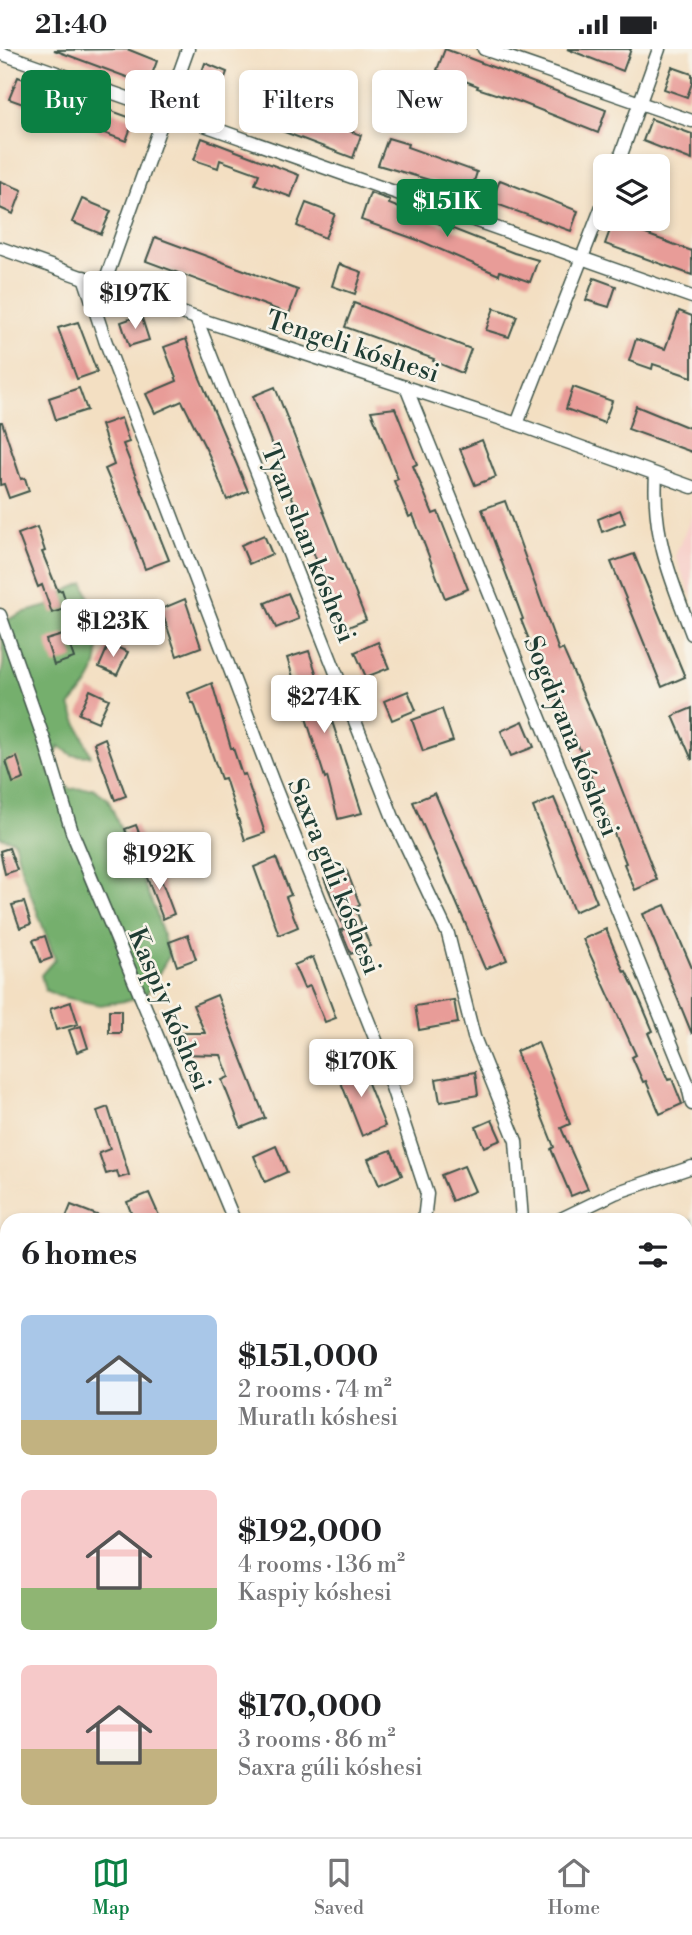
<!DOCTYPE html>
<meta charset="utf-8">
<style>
body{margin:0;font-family:"Libre Bodoni",serif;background:#f2f2f2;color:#202124;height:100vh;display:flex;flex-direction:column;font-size:26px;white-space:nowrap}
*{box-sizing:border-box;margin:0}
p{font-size:23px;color:#757577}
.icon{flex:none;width:38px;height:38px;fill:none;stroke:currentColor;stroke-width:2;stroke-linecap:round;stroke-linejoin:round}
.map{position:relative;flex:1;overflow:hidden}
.sheet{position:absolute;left:0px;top:1164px;width:693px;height:625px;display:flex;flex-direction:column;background:#fff;border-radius:21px 21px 0 0;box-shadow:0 4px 10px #0003}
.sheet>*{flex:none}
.top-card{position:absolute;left:21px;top:21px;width:651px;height:63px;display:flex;gap:14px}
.tools{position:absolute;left:593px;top:105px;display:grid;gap:14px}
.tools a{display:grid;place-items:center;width:77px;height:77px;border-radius:10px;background:#fff;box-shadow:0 4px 10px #0003;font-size:35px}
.price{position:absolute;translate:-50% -60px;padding:0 16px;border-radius:7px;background:#fff;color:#222;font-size:23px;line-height:46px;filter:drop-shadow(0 2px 4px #0008)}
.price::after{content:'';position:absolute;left:50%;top:42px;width:21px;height:16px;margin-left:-10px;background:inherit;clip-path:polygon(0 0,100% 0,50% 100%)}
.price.current{background:#0b8043;color:#fff}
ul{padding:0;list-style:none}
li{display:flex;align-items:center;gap:21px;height:175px;padding:0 21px}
li span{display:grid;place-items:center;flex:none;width:196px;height:140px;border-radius:10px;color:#555}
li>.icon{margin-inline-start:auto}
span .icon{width:84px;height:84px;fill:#fffc;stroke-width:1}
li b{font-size:30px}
h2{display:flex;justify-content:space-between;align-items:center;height:84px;padding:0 21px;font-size:30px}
.chip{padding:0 24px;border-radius:10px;background:#fff;box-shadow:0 4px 10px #0003;font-size:24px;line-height:63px}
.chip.current{background:#0b8043;color:#fff}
.status{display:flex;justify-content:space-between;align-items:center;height:49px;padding:0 35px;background:#fff;direction:ltr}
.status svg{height:19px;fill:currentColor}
.dock{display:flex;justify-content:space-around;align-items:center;height:98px;border-top:2px solid #e0e0e0;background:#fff;font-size:19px;color:#757577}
.dock a{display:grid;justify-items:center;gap:4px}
.dock .current{color:#0b8043}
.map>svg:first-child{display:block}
.built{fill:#f7d0ca}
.forest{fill:#74af6d;stroke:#4a7650;stroke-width:2}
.water{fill:#55b5d4;stroke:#3a7984;stroke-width:2}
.building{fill:#e89c98}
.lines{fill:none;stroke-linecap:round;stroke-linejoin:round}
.minor-casing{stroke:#3f5549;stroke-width:15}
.minor{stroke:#fff;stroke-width:12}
.labels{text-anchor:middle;stroke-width:5;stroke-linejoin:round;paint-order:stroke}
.street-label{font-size:26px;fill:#1f3d34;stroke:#f7f3e8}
</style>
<div class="status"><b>21:40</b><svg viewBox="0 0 49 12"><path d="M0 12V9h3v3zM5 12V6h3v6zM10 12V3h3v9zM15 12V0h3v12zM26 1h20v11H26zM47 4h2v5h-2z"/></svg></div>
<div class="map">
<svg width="692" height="1788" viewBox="0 0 692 1788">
<rect width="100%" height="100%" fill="#f7f3e8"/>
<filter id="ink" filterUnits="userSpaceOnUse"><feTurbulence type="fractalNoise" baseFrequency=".0143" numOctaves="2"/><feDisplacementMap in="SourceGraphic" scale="14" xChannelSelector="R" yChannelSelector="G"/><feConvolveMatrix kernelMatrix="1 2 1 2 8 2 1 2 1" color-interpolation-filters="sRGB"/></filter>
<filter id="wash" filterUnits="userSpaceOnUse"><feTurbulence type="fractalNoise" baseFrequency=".00686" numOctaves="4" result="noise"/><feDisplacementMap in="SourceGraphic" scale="28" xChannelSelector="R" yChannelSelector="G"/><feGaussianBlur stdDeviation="1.57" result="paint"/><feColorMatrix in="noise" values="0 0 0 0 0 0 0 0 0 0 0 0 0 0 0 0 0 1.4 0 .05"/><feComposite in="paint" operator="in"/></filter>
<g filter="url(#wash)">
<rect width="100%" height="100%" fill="#f3dfc2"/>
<path class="built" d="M692 466V548L675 507Z"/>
<path class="forest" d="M84 534C95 563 106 601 91 630 86 640 77 648 70 657L91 707 72 706 59 697 48 723 70 740 93 739 108 750 156 863 169 907 144 949 100 956 58 947 45 941 41 926 55 910 22 822 14 792 0 788V627C7 613 0 592 3 573L22 564 48 557 65 542Z"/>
<g class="water">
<path d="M692 1171V1330L686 1332V1173Z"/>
<path d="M7 1445V1622L0 1625V1448Z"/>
</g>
<g id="blocks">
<g class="building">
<path d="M127 0 157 12 148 36 54 1Z"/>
<path d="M445 0 606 61 598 84 520 53 477 39 478 37 437 21Z"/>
<path d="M567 0H631L623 22Z"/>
<path d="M205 14 227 23 214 59 192 51Z"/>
<path d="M672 18 692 25V34L687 48 664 40Z"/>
<path d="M18 28 134 70 126 92 9 50Z"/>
<path d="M267 57 285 63 287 59 361 86 353 109 279 81 280 79 262 73Z"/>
<path d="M651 70 692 85V111L643 92Z"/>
<path d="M202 89 299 126 291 148 255 135 259 125 220 111 218 119 194 111Z"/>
<path d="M388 89 408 95 407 98 477 123 468 151 447 144 450 137 378 116Z"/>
<path d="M500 131 578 162 571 182 491 153Z"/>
<path d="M0 132 22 141 13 165 0 159Z"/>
<path d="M370 144 390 151 389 155 514 204 538 211 530 233 500 222 499 226 423 193 361 171Z"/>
<path d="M82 150 111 162 101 185 72 173Z"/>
<path d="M306 154 335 165 325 189 297 177Z"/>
<path d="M613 173 692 202V226L605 195Z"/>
<path d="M155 188 298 241 289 265 146 212Z"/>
<path d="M339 215 362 223 355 245 332 237Z"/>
<path d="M594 229 616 237 609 258 586 251Z"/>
<path d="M354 254 471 300 462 324 433 312 434 310 345 278Z"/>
<path d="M494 259 517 267 509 288 486 281Z"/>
<path d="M679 262 692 267V328L653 315 652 320 629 312 636 290 665 300Z"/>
<path d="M141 266 149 291 129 297 121 273Z"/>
<path d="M78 273 97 323 77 330 58 279Z"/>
<path d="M186 290 199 327 248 442 227 451 209 406 182 352 155 364 146 345 177 332 164 298Z"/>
<path d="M275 338 366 571 343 580 253 347Z"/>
<path d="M573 338 612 352 604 374 566 360Z"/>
<path d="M79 339 87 361 56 371 49 349Z"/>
<path d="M636 357 692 380V403L628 380Z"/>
<path d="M395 359 417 415 413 417 433 465 438 463 468 540 445 549 413 466 409 468 394 432 398 430 371 362Z"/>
<path d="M121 369 129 393 123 395 169 511 145 520 135 493 136 492 105 420 114 416 101 376Z"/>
<path d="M0 373H2L21 430 25 429 29 442 9 449 4 435 0 436Z"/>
<path d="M482 391 496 428 475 436 460 400Z"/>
<path d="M505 452 559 602 563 600 599 682 657 831 635 841 624 815 626 814 569 674 567 675 539 607 536 608 521 571 523 570 482 460Z"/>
<path d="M620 461 625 474 602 483 598 470Z"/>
<path d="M37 478 45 502 42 503 58 542 62 541 68 559 52 564 42 536 38 538 18 485Z"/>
<path d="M264 486 272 505 249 515 241 496Z"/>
<path d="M634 505 685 628 662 638 611 513Z"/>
<path d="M288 544 299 570 276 579 265 554Z"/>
<path d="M185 550 201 598 177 607 161 560Z"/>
<path d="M66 585 74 609 54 616 46 591Z"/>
<path d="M378 593 389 619 366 628 355 603Z"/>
<path d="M109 595 128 603 117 626 99 618Z"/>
<path d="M309 602 362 764 338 770 327 728 325 729 287 609Z"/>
<path d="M212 634 231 699H233L242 726 245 725 265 784 245 791 225 729 221 730 194 654H192L188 644Z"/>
<path d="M90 641 109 650 98 673 79 665Z"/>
<path d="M408 642 416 661 392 671 384 652Z"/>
<path d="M692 659V711L673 667Z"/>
<path d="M442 660 453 692 423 702 412 671Z"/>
<path d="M523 672 534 698 511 707 501 682Z"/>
<path d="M105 689 126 747 115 751 94 694Z"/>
<path d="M17 708 24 730 13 734 6 712Z"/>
<path d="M435 744 507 911 485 920 413 753Z"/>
<path d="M554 749 597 853 574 863 533 758Z"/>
<path d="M136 776 145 800 133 804 125 780Z"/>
<path d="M9 799 17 821 5 825 0 802Z"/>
<path d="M276 809 291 846 286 848 298 878 279 886 254 818Z"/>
<path d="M156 817 174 865 163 870 144 821Z"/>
<path d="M346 820 360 856 355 859 370 897 351 905 341 881 345 880 324 829Z"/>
<path d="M24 853 31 875 20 879 12 856Z"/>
<path d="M665 856 692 919V985L643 865Z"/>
<path d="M606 880 624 923 626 922 642 956 653 982 648 984 668 1031 672 1030 682 1055 660 1065 646 1032 643 1033 632 1008 636 1006 583 890Z"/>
<path d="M188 886 196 910 177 917 169 893Z"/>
<path d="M45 887 52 909 41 913 33 891Z"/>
<path d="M313 908 336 969 325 973 310 937 304 939 294 916Z"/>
<path d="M217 946 265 1069 241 1079 222 1031 229 1028 221 1006 179 1005V984H205L193 956Z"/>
<path d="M454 951 458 974 419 981 415 957Z"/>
<path d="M71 953 78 975 56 981 50 960Z"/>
<rect x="109" y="961" width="12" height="23"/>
<path d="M81 977 88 999 77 1003 69 981Z"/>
<path d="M538 993 570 1075 561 1079 588 1140 571 1147 551 1100 554 1098 516 1002Z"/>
<path d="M360 1014 385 1077 362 1087 337 1023Z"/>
<path d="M475 1023 478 1046 440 1053 436 1030Z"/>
<path d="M108 1058 129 1126 119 1129 117 1122 106 1125 99 1104 110 1100 97 1062Z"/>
<path d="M492 1071 501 1091 484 1098 476 1078Z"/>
<path d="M276 1097 287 1123 265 1133 254 1107Z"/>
<path d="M391 1101 402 1126 379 1136 368 1110Z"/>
<path d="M464 1117 475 1142 452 1152 441 1126Z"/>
<path d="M149 1144 161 1171H134L127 1153Z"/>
<path d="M71 1156 107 1170V1171H65Z"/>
</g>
</g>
</g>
<g filter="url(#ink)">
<use href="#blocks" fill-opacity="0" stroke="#3f5549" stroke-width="2"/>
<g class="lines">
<g class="minor-casing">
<g id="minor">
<path d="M484 0 692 72"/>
<path d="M0 4 692 248"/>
<path d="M617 117 659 0"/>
<path d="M0 199 196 269 517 375 692 438"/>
<path d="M84 228 105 291 272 731 379 999 427 1145 424 1171"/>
<path d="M104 235 188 0"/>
<path d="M196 269 394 771 448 885 474 988 516 1092 522 1171"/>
<path d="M406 338 687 1033 692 1055"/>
<path d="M517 375 606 147"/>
<path d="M656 426C652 487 671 530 692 585"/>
<path d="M0 566 46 696 72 783 234 1171"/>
<path d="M559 1171 615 1144 692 1118"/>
<path d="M0 1311 7 1356"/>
<path d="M0 1384 7 1381"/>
<path d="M686 1634 692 1631"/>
<path d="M686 1762 692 1778"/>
<path d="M341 1782 343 1788"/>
<path d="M518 1782 520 1788"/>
<path d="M295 1788 311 1782"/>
</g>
</g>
<use href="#minor" class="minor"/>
</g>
</g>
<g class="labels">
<g class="street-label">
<text transform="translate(353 297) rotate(18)" y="9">Tengeli kóshesi</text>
<text transform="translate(309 494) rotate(68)" y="9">Tyan shan kóshesi</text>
<text transform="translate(572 687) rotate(68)" y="9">Sogdiyana kóshesi</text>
<text transform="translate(335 827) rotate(68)" y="9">Saxra gúli kóshesi</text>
<text transform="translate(170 960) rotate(67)" y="9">Kaspiy kóshesi</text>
</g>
</g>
</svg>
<div class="tools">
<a><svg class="icon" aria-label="layers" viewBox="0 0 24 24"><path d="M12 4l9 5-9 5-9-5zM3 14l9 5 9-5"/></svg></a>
</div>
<b class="price current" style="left:447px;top:190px">$151K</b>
<b class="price" style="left:135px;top:282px">$197K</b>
<b class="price" style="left:113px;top:610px">$123K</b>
<b class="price" style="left:324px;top:686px">$274K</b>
<b class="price" style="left:159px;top:843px">$192K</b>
<b class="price" style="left:361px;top:1050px">$170K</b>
<div class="top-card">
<a class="chip current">Buy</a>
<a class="chip">Rent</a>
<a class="chip">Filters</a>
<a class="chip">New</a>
</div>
<section class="sheet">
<h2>6 homes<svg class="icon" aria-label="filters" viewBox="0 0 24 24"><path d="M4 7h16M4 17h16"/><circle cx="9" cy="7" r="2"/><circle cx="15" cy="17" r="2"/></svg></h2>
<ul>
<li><span style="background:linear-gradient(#a9c7e8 75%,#c2b280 0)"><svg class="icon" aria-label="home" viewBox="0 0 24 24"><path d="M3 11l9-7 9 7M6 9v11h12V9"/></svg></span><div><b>$151,000</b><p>2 rooms · 74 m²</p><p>Muratlı kóshesi</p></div></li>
<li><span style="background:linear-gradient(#f6c9c9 70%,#8fb573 0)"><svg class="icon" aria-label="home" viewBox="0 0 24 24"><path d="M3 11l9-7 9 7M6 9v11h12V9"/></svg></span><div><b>$192,000</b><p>4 rooms · 136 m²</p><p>Kaspiy kóshesi</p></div></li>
<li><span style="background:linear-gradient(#f6c9c9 60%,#c2b280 0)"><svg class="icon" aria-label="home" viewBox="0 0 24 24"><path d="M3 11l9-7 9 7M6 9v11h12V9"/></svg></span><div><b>$170,000</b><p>3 rooms · 86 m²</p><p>Saxra gúli kóshesi</p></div></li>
</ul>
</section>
</div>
<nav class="dock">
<a class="current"><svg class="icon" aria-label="map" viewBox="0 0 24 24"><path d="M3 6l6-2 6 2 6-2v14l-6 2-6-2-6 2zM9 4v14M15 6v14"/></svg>Map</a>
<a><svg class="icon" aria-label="saved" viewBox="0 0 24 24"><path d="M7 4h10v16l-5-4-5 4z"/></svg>Saved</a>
<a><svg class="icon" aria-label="home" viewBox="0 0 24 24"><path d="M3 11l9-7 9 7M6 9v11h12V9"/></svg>Home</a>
</nav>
